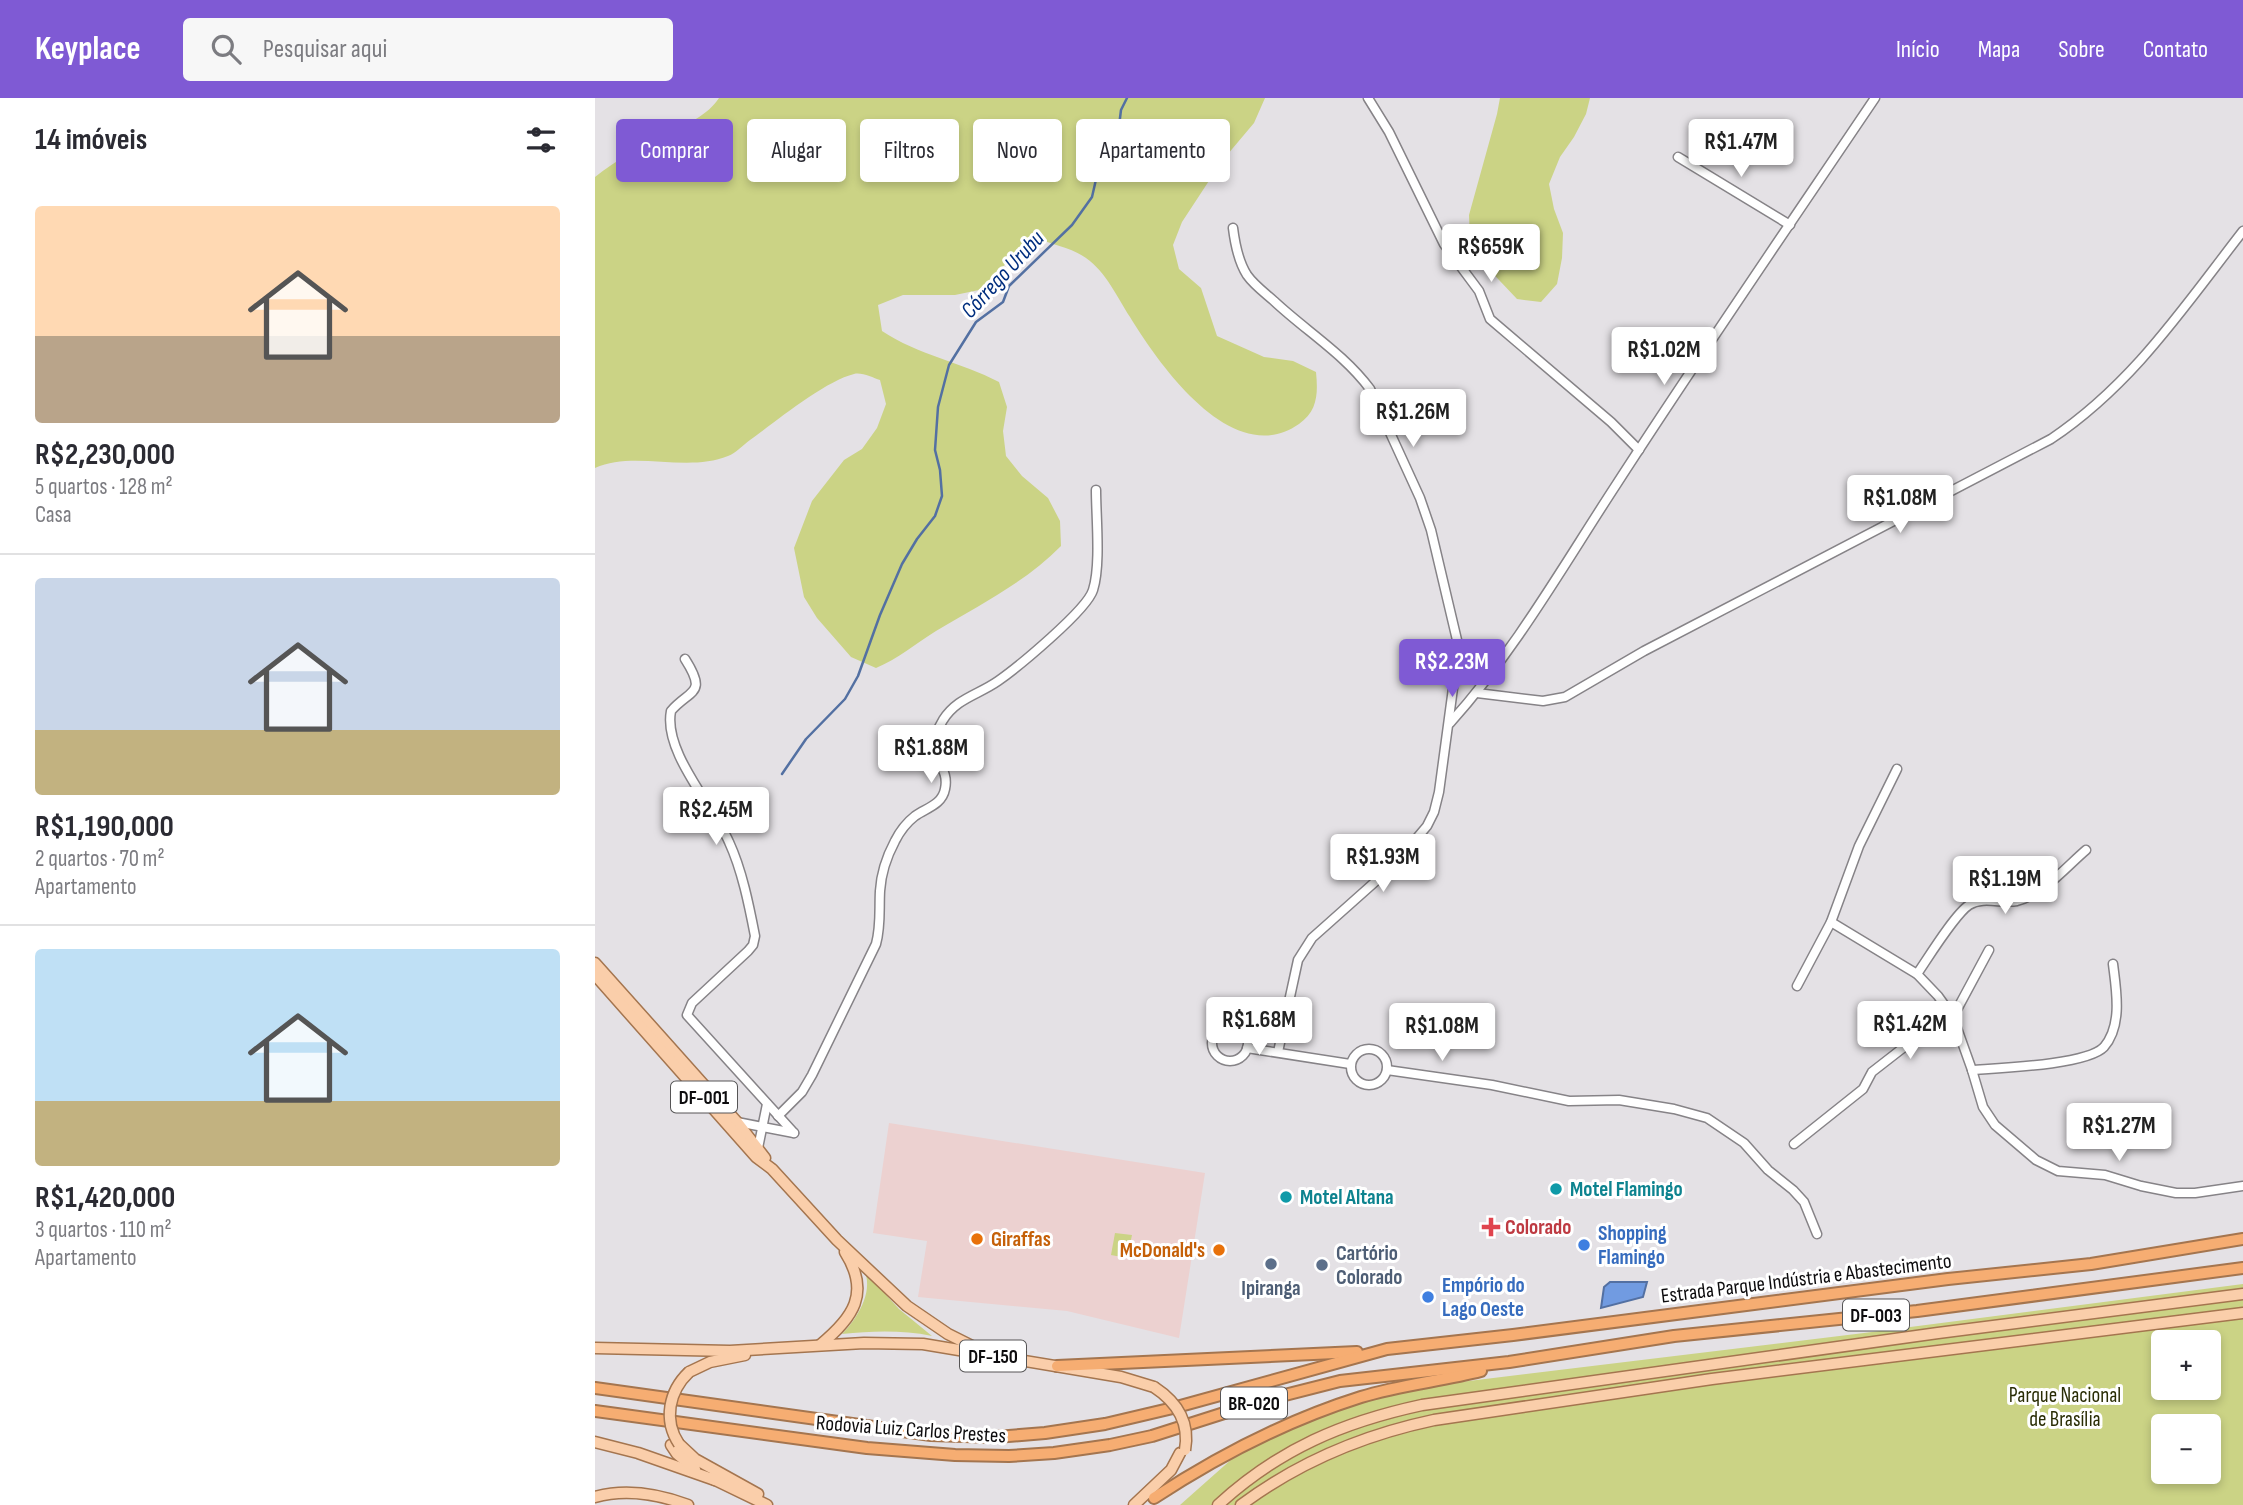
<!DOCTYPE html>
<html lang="pt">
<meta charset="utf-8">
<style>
body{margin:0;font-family:"Sofia Sans Condensed",sans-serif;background:#f7f7f7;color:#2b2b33;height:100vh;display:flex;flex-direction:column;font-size:26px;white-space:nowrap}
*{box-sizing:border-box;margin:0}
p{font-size:23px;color:#7c7c81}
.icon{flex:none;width:38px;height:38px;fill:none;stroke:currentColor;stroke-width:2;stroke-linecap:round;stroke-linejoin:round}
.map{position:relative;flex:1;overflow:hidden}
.details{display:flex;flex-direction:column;background:#fff;width:595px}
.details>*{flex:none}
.top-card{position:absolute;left:21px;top:21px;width:665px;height:63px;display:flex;gap:14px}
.buttons{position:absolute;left:1556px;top:1232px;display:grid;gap:14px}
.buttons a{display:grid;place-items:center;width:70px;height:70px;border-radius:7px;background:#fff;box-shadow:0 4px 10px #0003;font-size:35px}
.price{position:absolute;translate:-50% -60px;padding:0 16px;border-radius:7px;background:#fff;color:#222;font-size:23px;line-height:46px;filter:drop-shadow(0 2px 4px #0008)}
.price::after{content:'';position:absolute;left:50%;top:42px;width:21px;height:16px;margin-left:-10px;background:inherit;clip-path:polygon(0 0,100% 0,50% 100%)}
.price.on{background:#7f5ad4;color:#fff}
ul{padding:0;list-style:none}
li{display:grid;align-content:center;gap:14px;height:371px;padding:0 35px}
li+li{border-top:2px solid #e1e1e2}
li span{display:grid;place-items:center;height:217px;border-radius:7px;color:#555}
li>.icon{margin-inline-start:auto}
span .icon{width:126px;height:126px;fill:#fffc;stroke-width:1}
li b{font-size:30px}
h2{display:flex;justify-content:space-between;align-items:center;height:84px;padding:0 35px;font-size:30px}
.tag{padding:0 24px;border-radius:7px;background:#fff;box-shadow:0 4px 10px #0003;font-size:24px;line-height:63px}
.tag.on{background:#7f5ad4;color:#fff}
header{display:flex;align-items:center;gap:42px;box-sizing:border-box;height:98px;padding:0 35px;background:#7f5ad4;color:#fff}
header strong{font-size:33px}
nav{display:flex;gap:38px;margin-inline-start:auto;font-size:24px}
.search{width:490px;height:63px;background:#f7f7f7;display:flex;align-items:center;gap:18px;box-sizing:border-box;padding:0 24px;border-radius:7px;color:#7c7c81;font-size:26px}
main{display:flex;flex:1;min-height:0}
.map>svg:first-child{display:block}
.industrial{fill:#ecd1d0}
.green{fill:#cbd385;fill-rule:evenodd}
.water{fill:#719be1;stroke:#5370a2;stroke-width:2}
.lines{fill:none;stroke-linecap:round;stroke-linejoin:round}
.stream{stroke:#5370a2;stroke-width:2.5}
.minor-casing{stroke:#868387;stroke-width:11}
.major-casing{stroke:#a4754f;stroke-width:13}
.highway-casing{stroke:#a4754f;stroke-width:14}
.minor{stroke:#fff;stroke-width:8}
.major{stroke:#faceaa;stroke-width:10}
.highway{stroke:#f6ad72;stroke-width:10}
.major-bridge-casing{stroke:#a4754f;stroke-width:13;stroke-linecap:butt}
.major-bridge{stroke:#faceaa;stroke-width:10}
.culture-dot{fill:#0f9aa8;stroke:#fff;stroke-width:2.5}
.health-dot{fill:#e0444e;stroke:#fff;stroke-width:2.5}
.food-dot{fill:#e8710a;stroke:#fff;stroke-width:2.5}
.shop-dot{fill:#3f7fe0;stroke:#fff;stroke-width:2.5}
.service-dot{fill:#5c6f8a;stroke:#fff;stroke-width:2.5}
.labels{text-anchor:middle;stroke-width:6;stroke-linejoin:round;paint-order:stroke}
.shield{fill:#fff;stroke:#565556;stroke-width:2}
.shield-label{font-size:19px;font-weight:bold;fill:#0d0c0e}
.culture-label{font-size:21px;font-weight:bold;fill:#0d838f;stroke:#fff;text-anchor:start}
.health-label{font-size:21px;font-weight:bold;fill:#be3a42;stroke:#fff;text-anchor:start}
.shop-label{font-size:21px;font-weight:bold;fill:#366cbe;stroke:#fff;text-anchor:start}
.food-label{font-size:21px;font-weight:bold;fill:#c56008;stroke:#fff;text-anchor:start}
.service-label{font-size:21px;font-weight:bold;fill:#4e5e75;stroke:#fff;text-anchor:start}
.street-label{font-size:21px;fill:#0d0c0e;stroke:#fff}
.park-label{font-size:21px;fill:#2a2d05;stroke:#fff}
.water-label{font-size:23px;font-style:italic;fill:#002e7e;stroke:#fff}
</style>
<header>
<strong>Keyplace</strong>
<div class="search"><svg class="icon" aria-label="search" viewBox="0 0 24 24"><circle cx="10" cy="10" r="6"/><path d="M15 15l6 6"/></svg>Pesquisar aqui</div>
<nav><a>Início</a><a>Mapa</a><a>Sobre</a><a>Contato</a></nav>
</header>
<main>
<section class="details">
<h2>14 imóveis<svg class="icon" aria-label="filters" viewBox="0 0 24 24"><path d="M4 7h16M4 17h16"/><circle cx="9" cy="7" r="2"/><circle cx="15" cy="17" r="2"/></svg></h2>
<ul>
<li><span style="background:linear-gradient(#ffd9b3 60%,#b9a48a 0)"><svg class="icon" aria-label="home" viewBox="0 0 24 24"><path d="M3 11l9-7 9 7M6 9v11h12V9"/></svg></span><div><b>R$2,230,000</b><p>5 quartos · 128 m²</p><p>Casa</p></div></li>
<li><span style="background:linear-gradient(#c9d6e8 70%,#c2b280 0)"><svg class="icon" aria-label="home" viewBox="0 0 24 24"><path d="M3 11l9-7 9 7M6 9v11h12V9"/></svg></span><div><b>R$1,190,000</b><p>2 quartos · 70 m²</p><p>Apartamento</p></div></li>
<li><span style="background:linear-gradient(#bfe0f5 70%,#c2b280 0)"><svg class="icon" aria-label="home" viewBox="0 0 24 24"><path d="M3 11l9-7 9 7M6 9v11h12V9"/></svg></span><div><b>R$1,420,000</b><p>3 quartos · 110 m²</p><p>Apartamento</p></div></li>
</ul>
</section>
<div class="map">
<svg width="1648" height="1407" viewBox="0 0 1648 1407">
<rect width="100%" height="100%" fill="#e4e1e5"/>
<path class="industrial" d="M294 1025 610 1075 584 1240 472 1213 323 1199 332 1143 278 1135Z"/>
<g class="green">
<path d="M124 0H670L659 25 627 63 587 124 578 147 584 171 606 190 622 238 669 259 698 263 721 274C723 295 723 313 704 326 638 372 565 268 535 219 522 199 511 174 491 160 477 150 456 146 441 140L421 156 384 192 360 197H308L283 207 287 233C323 257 366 264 404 284L412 309 408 333 411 358 427 378 453 400 465 423 466 448C431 484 384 507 341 533 320 546 303 561 281 570L256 559 222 520 209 499 199 450 217 403 249 362 267 351 282 330 291 306 285 282C278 280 267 274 259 276 230 283 180 324 155 342 148 347 141 355 133 358 91 375 39 352 0 370V79C22 61 50 47 75 34 93 25 112 18 124 0Z"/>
<path d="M905 0H995L991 16 979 39 965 59 954 86 959 111 968 135 967 160 962 186 946 204 922 201 887 164 875 143 874 117 902 16Z"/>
<path d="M520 1135 537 1137 532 1160 516 1157Z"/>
<path d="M270 1174 304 1211 337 1238C307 1232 278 1233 247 1236 262 1221 278 1195 270 1174Z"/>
<path d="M1648 1186V1407H585L656 1344 707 1313 792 1293 1269 1235ZM1568 1244H1614V1290H1568ZM1568 1328H1614V1374H1568Z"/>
</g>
<path class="water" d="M1015 1184H1052L1048 1199 1006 1210 1009 1189Z"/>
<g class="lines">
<path class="stream" d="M187 676 211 641 250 601 263 578 285 517 307 466 322 441 340 418 347 398 345 372 340 352 343 309 354 267 381 224 408 204 414 188 477 127 497 99 505 64 523 36 526 12 532 0"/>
<g class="minor-casing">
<g id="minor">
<path d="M773 0 794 34 849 146 884 193 895 221 1016 324 1044 352"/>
<path d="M1083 59 1195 127"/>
<path d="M638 130C640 146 643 163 652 177 659 187 670 195 679 203 711 233 749 256 775 291L825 400 836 432 862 542 861 568 844 694 839 714 832 728 799 767 717 840 703 862 683 954"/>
<path d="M90 561C113 597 95 591 76 613 68 654 118 707 134 744 147 772 154 807 160 838L158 847 153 853 97 905 92 917 199 1035"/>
<path d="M882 595 948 603 970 599 1049 553 1456 341C1538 286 1588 210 1648 133"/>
<path d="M855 625C920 553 968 468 1021 387 1105 257 1193 129 1280 0"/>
<path d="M1236 824 1322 876 1343 898 1358 919 1377 972 1388 1009 1400 1027 1441 1062 1463 1073 1510 1077 1546 1088 1581 1095H1600L1648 1088"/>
<path d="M1322 876C1333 860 1360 816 1374 807 1388 798 1407 806 1422 803 1449 796 1471 769 1491 752"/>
<path d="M1202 888 1236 824 1264 748 1302 671"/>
<circle cx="635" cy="945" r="18"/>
<path d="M652 950 755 966"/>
<circle cx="774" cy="969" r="18"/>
<path d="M792 972 897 987 974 1003 1024 1002 1079 1011 1112 1020 1149 1045 1173 1072 1198 1092 1209 1104 1222 1136"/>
<path d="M1377 972C1404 970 1492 967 1509 949 1528 927 1521 891 1518 866"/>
<path d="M183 1018 207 994 217 977 281 846C286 828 284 812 285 793 286 776 292 758 300 743 305 733 311 725 320 718 331 710 347 707 350 691 356 663 324 662 348 622 362 600 383 597 403 583 423 569 492 512 498 492 506 467 501 419 501 392"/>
<path d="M142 1024 199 1035"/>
<path d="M1199 1046 1268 991 1277 974 1304 953 1330 933 1358 919 1394 852"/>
<path d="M162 1055 172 1006"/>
</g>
</g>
<g class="major-casing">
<g id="major">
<path d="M0 865 142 1024 170 1060"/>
<path d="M0 877 161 1059 177 1071 242 1142 312 1208 353 1236 385 1252"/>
<path d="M225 1247C258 1220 276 1195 250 1154"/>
<path d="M0 1250 135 1253 269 1245 328 1246 526 1279 559 1289"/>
<path d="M94 1274 115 1264 150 1257"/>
<path d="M0 1344 43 1355 120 1382"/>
<path d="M84 1346 100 1361 163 1396"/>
<path d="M76 1347 82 1356 100 1371"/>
<path d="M116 1380 172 1407"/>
<path d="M0 1399C32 1390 63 1396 93 1407"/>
<path d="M539 1407 576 1372 585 1355"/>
<path d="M623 1407C684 1351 748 1324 827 1307L1343 1235 1648 1196"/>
<path d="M646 1407C705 1363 768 1337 839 1322L1117 1281 1648 1215"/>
</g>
</g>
<g class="highway-casing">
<g id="highway">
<path d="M462 1268 762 1254"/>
<path d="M0 1290 336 1337 401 1339 450 1335 510 1326 578 1310 792 1251 918 1237 1353 1181 1496 1166 1648 1141"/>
<path d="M0 1313 272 1350 360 1357 414 1358 459 1355 515 1347 557 1338 670 1302 745 1283 914 1264 1079 1238 1322 1213 1648 1170"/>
<path d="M559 1400C623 1358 693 1322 766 1299 805 1287 847 1283 886 1273"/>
</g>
</g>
<use href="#minor" class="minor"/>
<use href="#major" class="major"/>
<use href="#highway" class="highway"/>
<g class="major-bridge-casing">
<g id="major-bridge">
<path d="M559 1289C582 1304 595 1324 590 1352"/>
<path d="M84 1346C68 1322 74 1293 94 1274"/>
</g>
</g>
<use href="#major-bridge" class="major-bridge"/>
</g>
<g class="culture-dot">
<circle cx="961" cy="1091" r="7"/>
<circle cx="691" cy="1099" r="7"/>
</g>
<path class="health-dot" d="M892.5 1118.5h7v7h7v7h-7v7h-7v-7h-7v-7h7z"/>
<g class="food-dot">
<circle cx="382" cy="1141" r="7"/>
<circle cx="624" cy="1152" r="7"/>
</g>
<g class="shop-dot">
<circle cx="989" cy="1147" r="7"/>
<circle cx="833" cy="1199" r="7"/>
</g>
<g class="service-dot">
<circle cx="676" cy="1166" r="7"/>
<circle cx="727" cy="1167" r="7"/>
</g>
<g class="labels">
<g class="shield">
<rect x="76" y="983.5" width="66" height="31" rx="5"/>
<rect x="1248" y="1201.5" width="66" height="31" rx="5"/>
<rect x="365" y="1242.5" width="66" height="31" rx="5"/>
<rect x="626" y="1289.5" width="66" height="31" rx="5"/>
</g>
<g class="shield-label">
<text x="109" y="1006">DF-001</text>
<text x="1281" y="1224">DF-003</text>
<text x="398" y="1265">DF-150</text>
<text x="659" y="1312">BR-020</text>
</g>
<g class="culture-label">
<text x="975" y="1098">Motel Flamingo</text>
<text x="705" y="1106">Motel Altana</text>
</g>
<g class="health-label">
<text x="910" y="1136">Colorado</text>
</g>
<g class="shop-label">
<text x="1003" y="1142">Shopping<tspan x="1003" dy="24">Flamingo</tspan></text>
<text x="847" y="1194">Empório do<tspan x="847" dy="24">Lago Oeste</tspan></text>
</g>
<g class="food-label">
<text x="396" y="1148">Giraffas</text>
<text x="610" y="1159" text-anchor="end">McDonald's</text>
</g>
<g class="service-label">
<text x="741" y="1162">Cartório<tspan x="741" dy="24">Colorado</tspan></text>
<text x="676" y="1197" text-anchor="middle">Ipiranga</text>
</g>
<g class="street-label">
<text transform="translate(1211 1180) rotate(-7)" y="7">Estrada Parque Indústria e Abastecimento</text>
<text transform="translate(316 1331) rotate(4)" y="7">Rodovia Luiz Carlos Prestes</text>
</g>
<g class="park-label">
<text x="1470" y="1304">Parque Nacional<tspan x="1470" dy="24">de Brasília</tspan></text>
</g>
<g class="water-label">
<text transform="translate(407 176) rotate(-47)" y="8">Córrego Urubu</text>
</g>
</g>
</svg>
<div class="buttons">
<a>+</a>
<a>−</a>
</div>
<b class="price" style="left:1146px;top:81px">R$1.47M</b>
<b class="price" style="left:896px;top:186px">R$659K</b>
<b class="price" style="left:1069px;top:289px">R$1.02M</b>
<b class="price" style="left:818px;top:351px">R$1.26M</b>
<b class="price" style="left:1305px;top:437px">R$1.08M</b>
<b class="price on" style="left:857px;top:601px">R$2.23M</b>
<b class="price" style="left:336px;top:687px">R$1.88M</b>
<b class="price" style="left:121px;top:749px">R$2.45M</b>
<b class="price" style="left:788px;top:796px">R$1.93M</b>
<b class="price" style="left:1410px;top:818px">R$1.19M</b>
<b class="price" style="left:664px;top:959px">R$1.68M</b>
<b class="price" style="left:1315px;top:963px">R$1.42M</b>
<b class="price" style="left:847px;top:965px">R$1.08M</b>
<b class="price" style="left:1524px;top:1065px">R$1.27M</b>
<div class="top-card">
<a class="tag on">Comprar</a>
<a class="tag">Alugar</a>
<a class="tag">Filtros</a>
<a class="tag">Novo</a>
<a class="tag">Apartamento</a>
</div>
</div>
</main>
